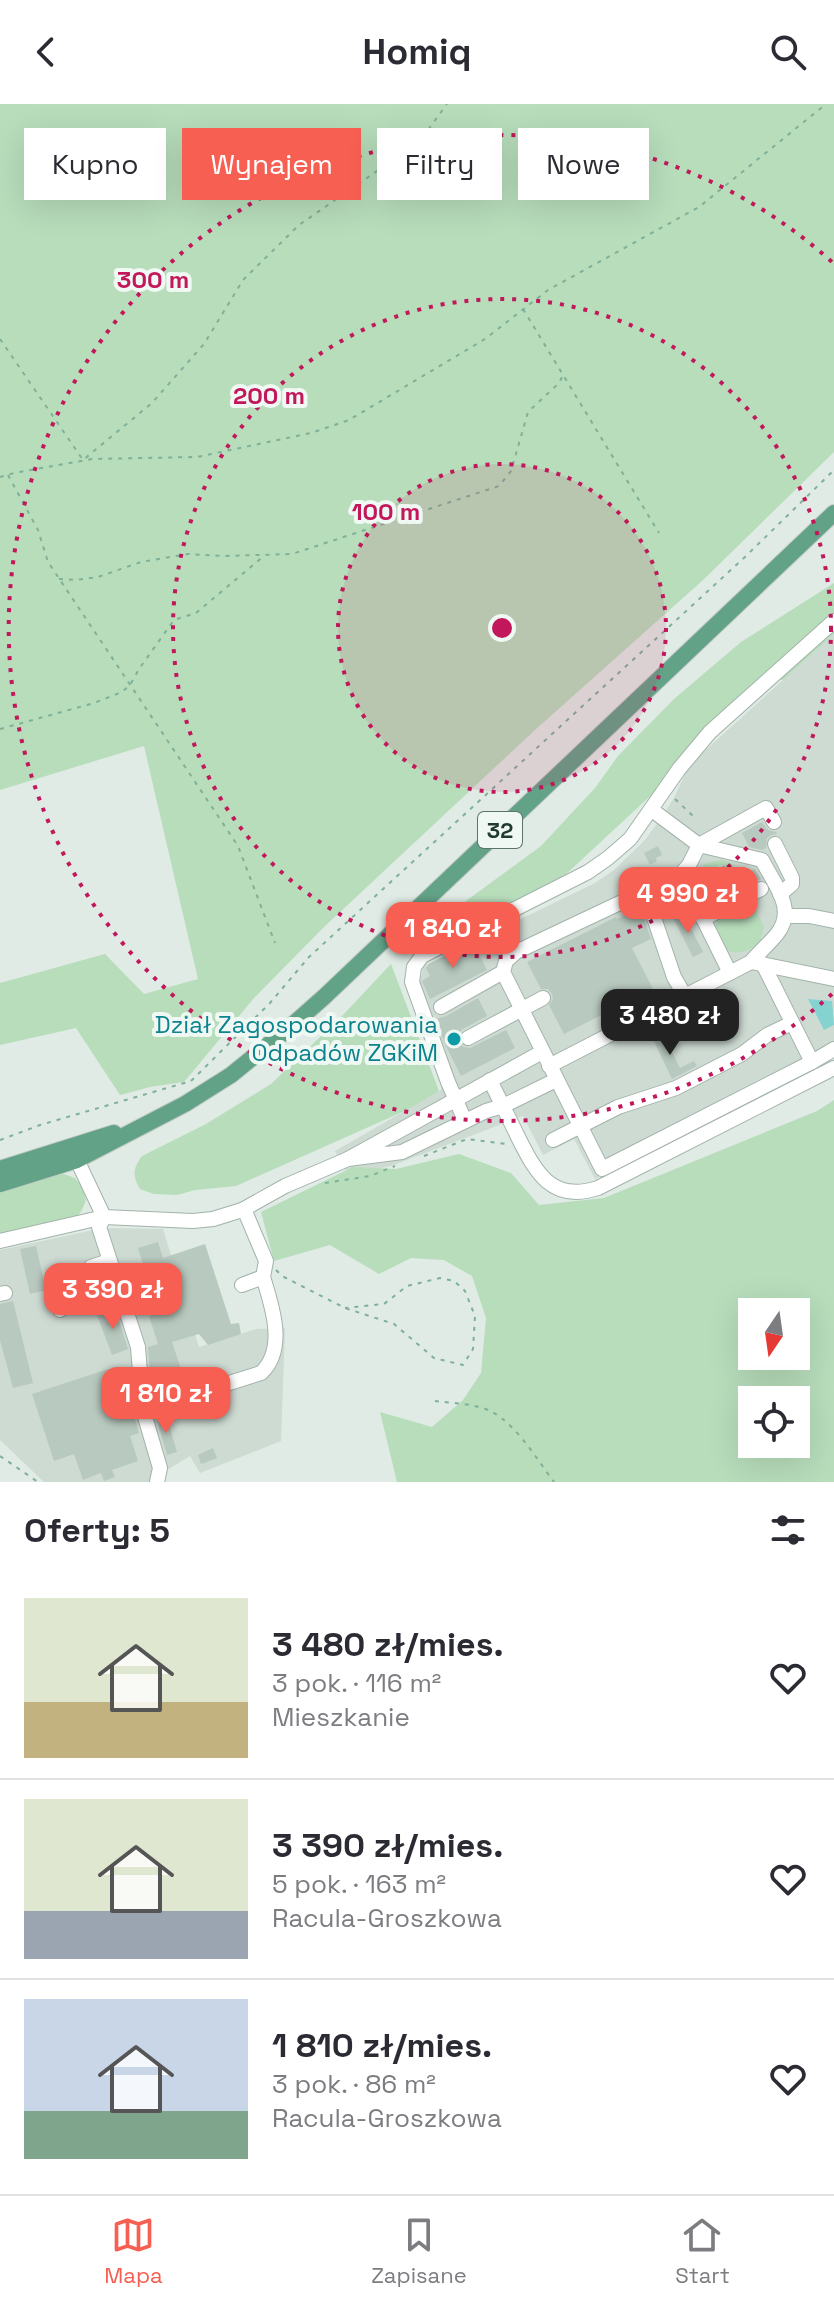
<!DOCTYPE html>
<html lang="pl">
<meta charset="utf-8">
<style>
body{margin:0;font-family:"Space Grotesk",sans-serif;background:#f7f7f7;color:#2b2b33;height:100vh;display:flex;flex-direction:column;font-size:30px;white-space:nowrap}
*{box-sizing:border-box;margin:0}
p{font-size:26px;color:#7c7c81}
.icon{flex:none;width:44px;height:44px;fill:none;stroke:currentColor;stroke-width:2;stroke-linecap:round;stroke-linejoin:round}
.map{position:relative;height:1378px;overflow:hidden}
.drawer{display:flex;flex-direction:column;background:#fff;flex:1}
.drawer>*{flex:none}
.guide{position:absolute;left:24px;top:24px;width:786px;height:72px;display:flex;gap:16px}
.needle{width:52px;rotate:193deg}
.controls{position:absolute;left:738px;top:1194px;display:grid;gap:16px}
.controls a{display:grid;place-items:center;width:72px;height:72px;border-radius:0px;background:#fff;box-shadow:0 8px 32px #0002;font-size:40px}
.price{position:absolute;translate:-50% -68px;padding:0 18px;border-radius:16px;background:#f65f52;color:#fff;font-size:26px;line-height:52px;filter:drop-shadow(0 2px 4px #0008)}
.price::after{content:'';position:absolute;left:50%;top:48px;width:24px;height:18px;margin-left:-12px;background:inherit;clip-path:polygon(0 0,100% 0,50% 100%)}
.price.on{background:#222;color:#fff}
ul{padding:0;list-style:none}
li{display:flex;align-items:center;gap:24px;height:200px;padding:0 24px}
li+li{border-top:2px solid #e1e1e2}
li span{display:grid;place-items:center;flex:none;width:224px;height:160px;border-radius:0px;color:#555}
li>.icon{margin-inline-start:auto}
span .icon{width:96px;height:96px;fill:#fffc;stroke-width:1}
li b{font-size:34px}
h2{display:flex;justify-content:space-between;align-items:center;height:96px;padding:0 24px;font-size:34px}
.chip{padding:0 28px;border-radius:0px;background:#fff;box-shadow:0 8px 32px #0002;font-size:28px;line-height:72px}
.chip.on{background:#f65f52;color:#fff}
header{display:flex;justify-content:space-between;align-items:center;height:104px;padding:0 24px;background:#fff;font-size:36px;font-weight:700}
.menu{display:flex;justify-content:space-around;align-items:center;height:112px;border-top:2px solid #e1e1e2;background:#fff;font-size:22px;color:#7c7c81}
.menu a{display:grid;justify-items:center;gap:4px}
.menu .on{color:#f65f52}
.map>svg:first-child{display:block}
.built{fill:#cedbd3}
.green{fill:#b7ddbb;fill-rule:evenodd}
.water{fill:#85d3d1}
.building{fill:#b8c9bf}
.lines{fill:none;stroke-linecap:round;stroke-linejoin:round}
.minor-casing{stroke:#a2b3aa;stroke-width:16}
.major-casing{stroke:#c1c8c5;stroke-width:18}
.path{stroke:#7fb098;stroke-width:2;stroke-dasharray:4 6;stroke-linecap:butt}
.minor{stroke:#fff;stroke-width:14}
.major{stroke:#62a287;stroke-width:16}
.ring{fill:none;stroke:#c2185b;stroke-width:4;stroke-dasharray:4 8}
.culture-dot{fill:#0f9aa8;stroke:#f0f8f3;stroke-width:3}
.labels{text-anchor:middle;stroke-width:8;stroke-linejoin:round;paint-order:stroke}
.shield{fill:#f0f8f3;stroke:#5e746a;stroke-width:2}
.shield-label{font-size:22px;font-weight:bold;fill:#203c30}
.culture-label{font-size:24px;fill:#0d838f;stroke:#f0f8f3;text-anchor:end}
.centre{fill:#c2185b;stroke:#f0f8f3;stroke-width:4}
.ring-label{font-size:24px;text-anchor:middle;font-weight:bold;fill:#c2185b;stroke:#f0f8f3;stroke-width:8;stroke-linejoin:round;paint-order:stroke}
</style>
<header><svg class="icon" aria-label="back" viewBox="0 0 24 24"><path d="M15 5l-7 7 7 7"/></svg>Homiq<svg class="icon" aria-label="search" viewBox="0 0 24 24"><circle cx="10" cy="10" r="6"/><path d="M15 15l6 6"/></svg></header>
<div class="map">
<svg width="834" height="1378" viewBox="0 0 834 1378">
<rect width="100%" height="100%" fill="#dfebe4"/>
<g class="built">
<path d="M834 530V954L595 1075 574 1035 543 1051 523 1012 391 1062 348 1071 335 1047 441 986V981L453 976 421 887 420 876 424 862 595 779 614 766 645 736 661 714 674 694 689 661Z"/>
<path d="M103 1124 163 1125 199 1243 256 1225 285 1224 281 1337 200 1369 190 1352 154 1374 153 1378H44L0 1336V1146Z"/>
</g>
<g class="green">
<path d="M0 0H834V348L702 477 535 626 324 823 254 894 184 978 150 983 120 991 76 924 0 941V879L105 850 144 890 198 875 144 642 0 686Z"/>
<path d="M834 479V530L783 576 761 572 660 683 564 772 490 810 429 824 541 742 595 684 618 652 674 595 741 538Z"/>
<path d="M723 756 733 760 735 763 727 767 724 761H718L717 769 712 773 709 763 705 764 698 773 704 778V788L711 792C723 789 727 776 738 770L743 781 736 784 733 794C711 805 693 803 692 775 699 762 708 757 723 756Z"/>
<path d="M722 763 724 765 723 778 716 787 709 789 706 786 707 779 702 771 707 768 709 774 714 775 718 772Z"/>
<path d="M755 803 764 823 760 838C749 847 737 853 724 844 722 839 716 830 716 825 714 809 737 805 747 808L754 805Z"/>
<path d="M391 860 439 987 409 1005 236 1082 195 1086 177 1091 154 1090 140 1085C132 1072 133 1064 142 1052L206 1020 271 980 343 911Z"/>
<path d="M834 996V1378H397L380 1308 432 1323 463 1296 481 1269 486 1214 472 1172 444 1156 411 1154 379 1170 330 1141 274 1157 261 1108 353 1063 396 1065 459 1050 511 1069 539 1101 604 1094 817 1007ZM752 1208H796V1252H752ZM752 1296H796V1340H752Z"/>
<path d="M61 1069 75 1074 83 1084 86 1096 82 1106 76 1114 0 1132V1085Z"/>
</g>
<path class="water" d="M808 895 832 897 834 921 824 926Z"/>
<g class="building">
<path d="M762 718 768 726 776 728 777 730 771 731 767 734 766 744 762 746 749 743 742 729Z"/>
<path d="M658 742 662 751 656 754 657 757 650 761 644 749Z"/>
<path d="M755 765 761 775 747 781 741 771Z"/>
<path d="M640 803 651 835 632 844 653 885 564 930 549 901 553 895 552 890 548 885H541L527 858 616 813 617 815Z"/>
<path d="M683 809 703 848 693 853 673 814Z"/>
<path d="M473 838 487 866 430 895 422 877 430 872 426 864 429 860Z"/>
<path d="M478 894 487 912 461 926 458 933 460 939 463 943 470 944 506 926 515 944 461 972 445 940 436 915 446 912Z"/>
<path d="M662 928 680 964 694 957 697 962 672 975 652 933Z"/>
<path d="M158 1138 163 1154 205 1140 231 1220 239 1219 241 1230 208 1241 199 1230 172 1238 183 1271 169 1276 172 1286 157 1291 150 1269 148 1243 158 1240 149 1212 158 1209 138 1144Z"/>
<path d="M36 1142 46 1186 30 1190 20 1145Z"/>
<path d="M13 1197 33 1279 13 1284 0 1236V1200Z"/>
<path d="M115 1204 128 1245 112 1251 97 1211Z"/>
<path d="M108 1265 120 1270 133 1309 139 1329 130 1332 138 1357 112 1366 115 1373 104 1377 101 1369 83 1376 74 1350 54 1357 32 1290Z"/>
<path d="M166 1311 177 1348 167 1351 156 1314Z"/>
<path d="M213 1344 217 1354 201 1360 198 1351Z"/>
</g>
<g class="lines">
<g class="minor-casing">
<g id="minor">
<path d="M652 706 699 741 766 704 774 718"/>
<path d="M775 740 792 774V780L780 790"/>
<path d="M681 770 730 869"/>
<path d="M645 787 674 873 685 892"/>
<path d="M786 812H809L834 817"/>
<path d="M703 815 761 785"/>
<path d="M751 858C759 848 769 840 777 830 797 805 774 780 762 756L699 741 689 761 681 770 516 848 506 857 503 868 602 1065 812 958"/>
<path d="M763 860 812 958 834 945"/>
<path d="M441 903 503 868"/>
<path d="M468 934 543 894"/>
<path d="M542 948 348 1055 402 1048 486 1007 503 1002 556 976"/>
<path d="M549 962 751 858 834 875"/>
<path d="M490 976C499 995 509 1014 518 1033 536 1069 552 1099 598 1084L834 964"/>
<path d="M465 1017 448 978 412 878 414 863 422 852 588 768 608 754 630 735 679 665 710 628 834 517"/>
<path d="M553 1036 618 1003 676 984 742 950 767 931 792 919"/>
<path d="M77 1056 104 1113 99 1123 138 1243 143 1306 160 1364 157 1378"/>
<path d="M0 1137 104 1113 193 1117 213 1115 242 1106 285 1082 348 1055"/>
<path d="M91 1163 109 1157"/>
<path d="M242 1181 263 1173 266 1157 244 1105"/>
<path d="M0 1190 5 1189"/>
<path d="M60 1206 76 1194 118 1178"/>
<path d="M143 1306 261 1269C287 1245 272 1202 263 1173"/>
</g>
</g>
<g class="major-casing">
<g id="major">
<path d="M0 1065 114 1029"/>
<path d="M0 1080 77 1056 185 1000 231 971 289 924 324 893 834 409"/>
</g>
</g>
<g class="path">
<path d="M523 205 659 429"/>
<path d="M0 235 83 356 152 299 204 240 243 176 299 121 419 38 447 0"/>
<path d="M8 371 38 426 48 458 238 742 275 839"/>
<path d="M0 373 14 369 92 355 197 353 311 329 349 316 485 235 548 186 699 103 826 0"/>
<path d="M59 475 76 476 98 473 141 458 188 450 224 452 292 450 499 382 511 367 528 308 559 279 563 271"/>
<path d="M0 625 94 599 122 588 130 581 139 565 174 516 196 509 265 451"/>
<path d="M675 695 693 712"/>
<path d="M726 775 725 764 721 762 714 774 709 773 706 766 700 772 705 778V787L713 791 730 772 743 766"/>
<path d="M0 1036 40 1021 191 977 270 899 309 853 745 453 834 366"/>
<path d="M424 1052 467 1035 506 1040"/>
<path d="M325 1079 370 1072 395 1062"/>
<path d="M276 1166 282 1172 345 1204 394 1220 434 1254 463 1261 473 1245 475 1212 465 1187 454 1177 440 1174 407 1182 384 1200 345 1204"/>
<path d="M435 1297C449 1299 465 1299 479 1303 511 1310 535 1353 554 1378"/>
<path d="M0 1352 38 1378"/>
</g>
<use href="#minor" class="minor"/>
<use href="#major" class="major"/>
</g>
<circle cx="502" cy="524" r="164" fill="#c2185b" fill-opacity=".12"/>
<g class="ring">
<circle cx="502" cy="524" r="164"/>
<circle cx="502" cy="524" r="329"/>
<path d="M832 890A493 493 0 1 1 832 158"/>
</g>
<circle class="culture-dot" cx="454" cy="935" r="8"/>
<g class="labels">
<rect class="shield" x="478" y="708" width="44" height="36" rx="6"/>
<g class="shield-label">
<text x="500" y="734">32</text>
</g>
<g class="culture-label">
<text x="438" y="929">Dział Zagospodarowania<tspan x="438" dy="28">Odpadów ZGKiM</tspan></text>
</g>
</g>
<circle cx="502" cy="524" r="12" class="centre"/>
<g class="ring-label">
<text x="153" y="184">300 m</text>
<text x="269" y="300">200 m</text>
<text x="386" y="416">100 m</text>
</g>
</svg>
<div class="controls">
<a><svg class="needle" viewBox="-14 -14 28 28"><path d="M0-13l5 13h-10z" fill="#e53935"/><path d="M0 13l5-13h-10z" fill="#7c7c81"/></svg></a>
<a><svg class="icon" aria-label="locate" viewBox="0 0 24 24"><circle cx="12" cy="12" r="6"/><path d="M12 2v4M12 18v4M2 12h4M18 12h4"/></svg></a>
</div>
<b class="price" style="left:688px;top:831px">4 990 zł</b>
<b class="price" style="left:453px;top:866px">1 840 zł</b>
<b class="price on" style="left:670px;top:953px">3 480 zł</b>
<b class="price" style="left:113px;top:1227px">3 390 zł</b>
<b class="price" style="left:166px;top:1331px">1 810 zł</b>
<div class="guide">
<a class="chip">Kupno</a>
<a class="chip on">Wynajem</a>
<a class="chip">Filtry</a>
<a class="chip">Nowe</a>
</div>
</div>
<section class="drawer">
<h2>Oferty: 5<svg class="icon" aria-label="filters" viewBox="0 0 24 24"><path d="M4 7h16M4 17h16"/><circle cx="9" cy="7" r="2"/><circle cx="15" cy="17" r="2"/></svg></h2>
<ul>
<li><span style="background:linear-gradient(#dfe7d0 65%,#c2b280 0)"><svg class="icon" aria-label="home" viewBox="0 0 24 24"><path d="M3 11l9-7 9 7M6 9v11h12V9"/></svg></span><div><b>3 480 zł/mies.</b><p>3 pok. · 116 m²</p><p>Mieszkanie</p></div><svg class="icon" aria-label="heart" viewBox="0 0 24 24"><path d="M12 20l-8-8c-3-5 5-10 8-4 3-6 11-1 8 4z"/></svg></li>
<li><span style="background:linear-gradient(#dfe7d0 70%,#9aa5b1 0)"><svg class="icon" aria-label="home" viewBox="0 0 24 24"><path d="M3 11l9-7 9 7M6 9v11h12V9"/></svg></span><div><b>3 390 zł/mies.</b><p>5 pok. · 163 m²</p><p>Racula-Groszkowa</p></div><svg class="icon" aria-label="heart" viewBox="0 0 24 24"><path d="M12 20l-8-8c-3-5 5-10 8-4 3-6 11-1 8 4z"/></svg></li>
<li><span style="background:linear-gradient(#c9d6e8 70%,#7fa58c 0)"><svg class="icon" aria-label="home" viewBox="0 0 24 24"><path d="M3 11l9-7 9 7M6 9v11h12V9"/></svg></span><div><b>1 810 zł/mies.</b><p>3 pok. · 86 m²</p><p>Racula-Groszkowa</p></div><svg class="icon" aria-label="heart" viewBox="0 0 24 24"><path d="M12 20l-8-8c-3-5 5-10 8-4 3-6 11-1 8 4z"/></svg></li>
</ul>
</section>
<nav class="menu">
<a class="on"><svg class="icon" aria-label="map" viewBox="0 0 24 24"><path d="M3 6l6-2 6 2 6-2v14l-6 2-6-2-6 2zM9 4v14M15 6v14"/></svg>Mapa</a>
<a><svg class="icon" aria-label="saved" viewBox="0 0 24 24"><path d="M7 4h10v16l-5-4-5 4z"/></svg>Zapisane</a>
<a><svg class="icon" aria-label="home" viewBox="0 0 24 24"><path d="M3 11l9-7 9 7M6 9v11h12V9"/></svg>Start</a>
</nav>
